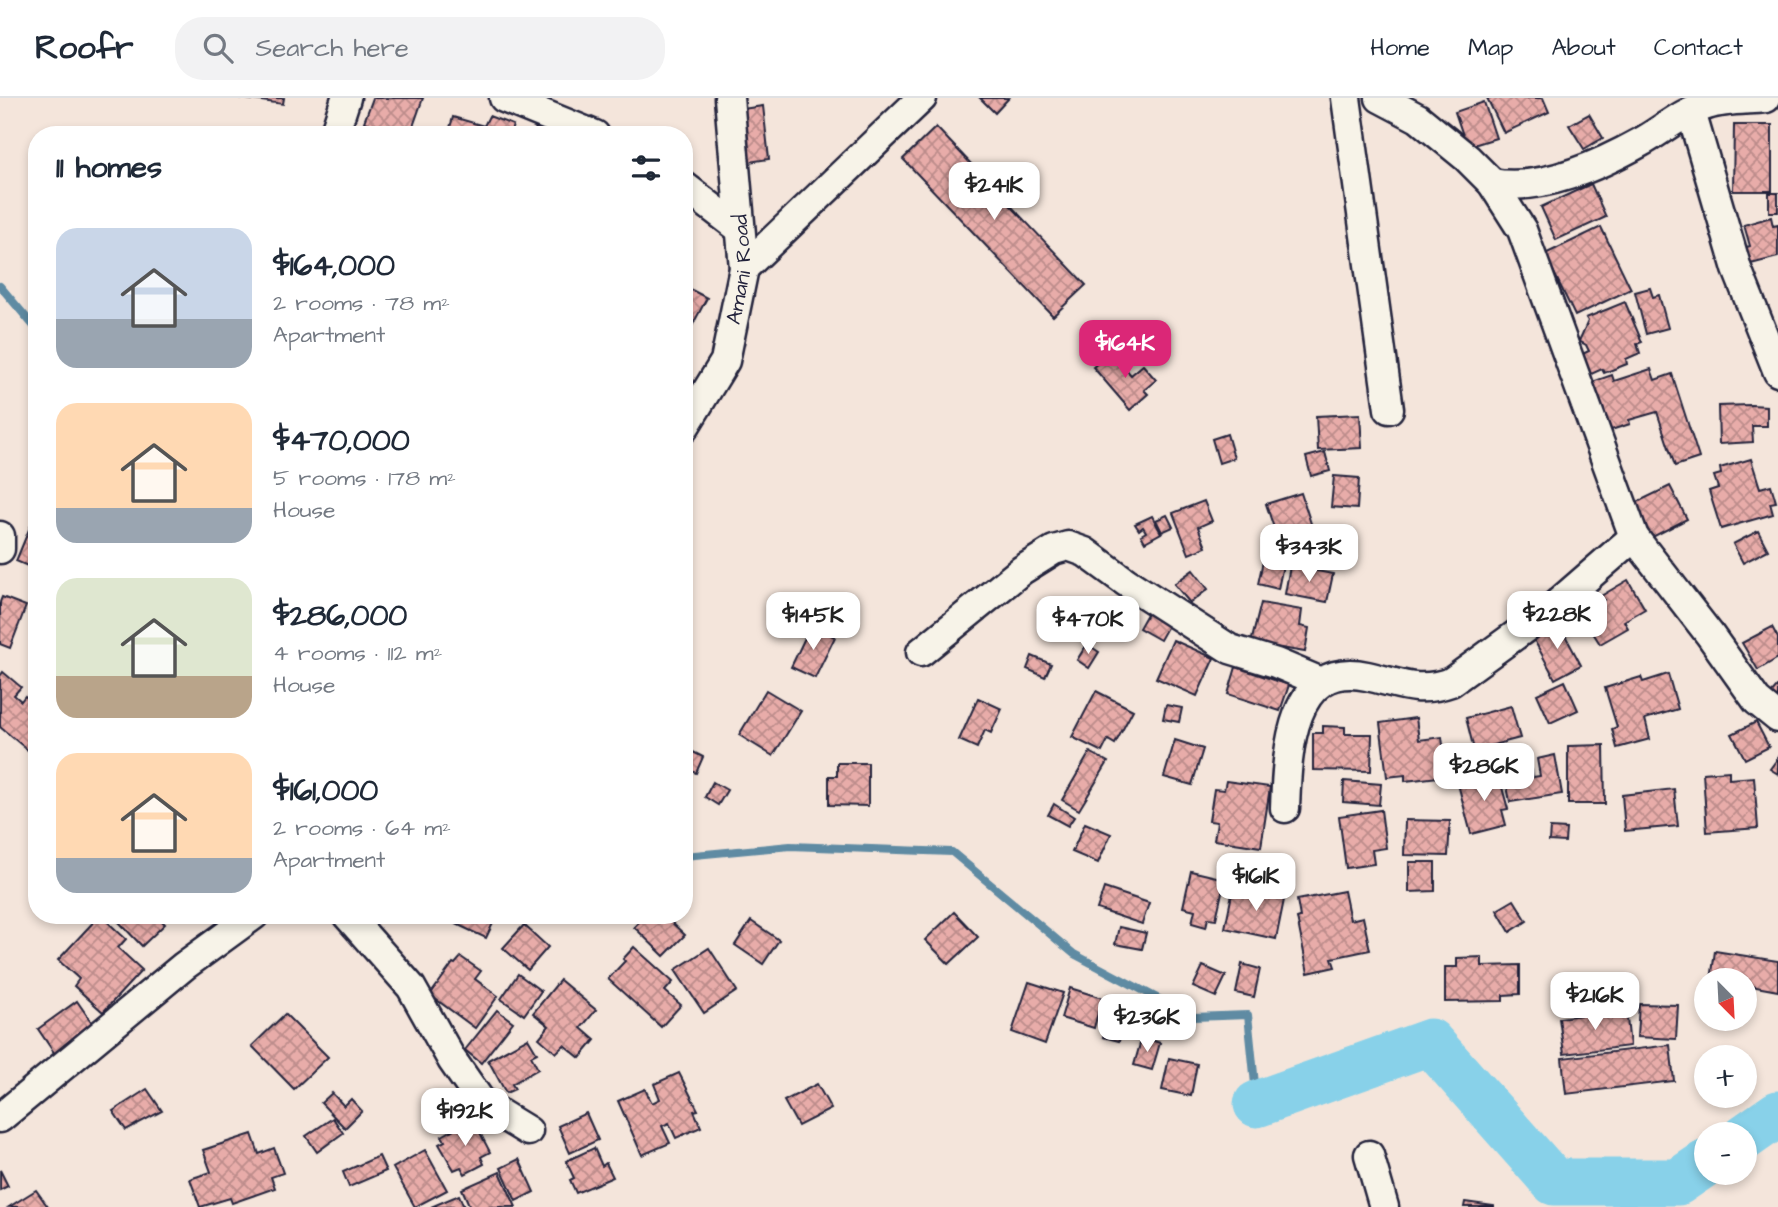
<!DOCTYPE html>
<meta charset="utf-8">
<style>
body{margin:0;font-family:"Architects Daughter",sans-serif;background:#f2f2f3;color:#1f2937;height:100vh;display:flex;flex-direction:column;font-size:26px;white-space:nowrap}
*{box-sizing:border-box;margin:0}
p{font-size:23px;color:#747a83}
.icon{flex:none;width:38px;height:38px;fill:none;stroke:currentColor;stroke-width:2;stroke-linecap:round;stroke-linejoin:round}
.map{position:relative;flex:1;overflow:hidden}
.sheet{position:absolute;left:28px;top:28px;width:665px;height:798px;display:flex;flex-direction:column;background:#fff;border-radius:28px;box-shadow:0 4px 10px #0003}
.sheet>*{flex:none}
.needle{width:46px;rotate:156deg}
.controls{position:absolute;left:1694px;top:870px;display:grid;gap:14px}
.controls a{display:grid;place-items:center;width:63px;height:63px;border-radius:50%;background:#fff;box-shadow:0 4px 10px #0003;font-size:35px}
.price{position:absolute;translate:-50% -60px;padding:0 16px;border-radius:14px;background:#fff;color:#222;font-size:23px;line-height:46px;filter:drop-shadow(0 2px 4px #0008)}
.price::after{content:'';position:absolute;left:50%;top:42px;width:21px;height:16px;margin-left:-10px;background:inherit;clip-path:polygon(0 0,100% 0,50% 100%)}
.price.on{background:#db2777;color:#fff}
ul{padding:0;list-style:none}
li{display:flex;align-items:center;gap:21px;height:175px;padding:0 28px}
li span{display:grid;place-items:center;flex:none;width:196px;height:140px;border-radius:21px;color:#555}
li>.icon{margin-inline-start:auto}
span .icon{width:84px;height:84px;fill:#fffc;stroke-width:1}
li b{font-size:30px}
h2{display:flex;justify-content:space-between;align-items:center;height:84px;padding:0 28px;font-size:30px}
header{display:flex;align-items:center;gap:42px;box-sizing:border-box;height:98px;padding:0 35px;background:#fff;border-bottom:2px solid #e0e1e3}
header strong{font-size:33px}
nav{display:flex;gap:38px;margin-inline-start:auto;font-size:24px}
.search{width:490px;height:63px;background:#f2f2f3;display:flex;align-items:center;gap:18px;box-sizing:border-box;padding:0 24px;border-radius:28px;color:#747a83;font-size:26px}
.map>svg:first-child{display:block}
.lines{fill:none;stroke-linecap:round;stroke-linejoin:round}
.stream{stroke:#5f8ba3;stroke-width:8}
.river{stroke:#88d1e9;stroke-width:47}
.building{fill:url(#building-cross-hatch);stroke:#22223b;stroke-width:2}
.minor-casing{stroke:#22223b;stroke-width:33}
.minor{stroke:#f7f3e8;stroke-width:28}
.labels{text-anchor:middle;stroke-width:7;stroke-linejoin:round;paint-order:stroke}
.street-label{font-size:21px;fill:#22223b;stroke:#f7f3e8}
</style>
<header>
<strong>Roofr</strong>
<div class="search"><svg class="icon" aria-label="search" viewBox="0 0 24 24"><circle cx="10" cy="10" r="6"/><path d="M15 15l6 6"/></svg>Search here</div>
<nav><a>Home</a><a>Map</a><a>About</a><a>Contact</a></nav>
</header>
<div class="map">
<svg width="1778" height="1109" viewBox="0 0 1778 1109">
<defs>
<pattern id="building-cross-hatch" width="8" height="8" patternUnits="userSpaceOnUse" patternTransform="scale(1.75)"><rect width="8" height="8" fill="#e8aca9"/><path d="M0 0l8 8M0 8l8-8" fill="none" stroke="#bc8c8b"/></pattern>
</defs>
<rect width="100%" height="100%" fill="#f4e5db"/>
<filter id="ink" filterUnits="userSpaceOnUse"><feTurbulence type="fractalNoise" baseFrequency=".0143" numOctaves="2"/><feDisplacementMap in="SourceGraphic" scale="14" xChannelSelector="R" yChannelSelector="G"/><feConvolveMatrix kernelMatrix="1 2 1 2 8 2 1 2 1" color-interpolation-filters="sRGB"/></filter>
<g filter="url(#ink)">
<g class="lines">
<g class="stream">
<path d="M0 188 37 232"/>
<path d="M684 758 790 748 952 754 1074 856 1193 919 1248 917 1257 1006"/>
</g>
<g class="river">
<path d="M1257 1006 1430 944 1554 1084H1678L1706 1065"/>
<path d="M1745 1039 1778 1016"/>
</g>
</g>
<g class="building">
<path d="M239 0H284L283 6Z"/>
<path d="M373 0H423L410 37H402L364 24Z"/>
<path d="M980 0H1009L995 15Z"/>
<path d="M1487 0H1543L1549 14 1504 35Z"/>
<path d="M1484 4 1496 40 1467 49 1455 14Z"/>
<path d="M763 8 769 61 735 66 729 13Z"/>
<path d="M1589 16 1603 40 1584 51 1569 27Z"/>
<path d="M489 18 513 27 510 37H448L453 19 484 28Z"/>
<path d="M538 25 558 37H533Z"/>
<path d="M1734 27H1772V93H1733Z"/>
<path d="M936 29 1086 187 1053 218 903 61Z"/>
<path d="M1591 86 1606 119 1556 142 1541 109Z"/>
<rect x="1769" y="95" width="9" height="19"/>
<path d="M1771 119 1773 128 1778 127V159L1747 167 1743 150 1750 148 1744 127Z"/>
<path d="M1601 129 1631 191 1575 218 1545 156Z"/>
<path d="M684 188 707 200 685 241 684 240Z"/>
<path d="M1650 190 1653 199 1659 197 1668 230 1646 236 1635 194Z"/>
<path d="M1625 204 1642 244 1637 246 1640 255 1626 261 1627 266 1604 275 1602 271 1589 277 1580 257 1589 253 1586 247 1579 243 1588 223 1586 220Z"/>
<path d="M1111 254 1131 277 1143 267 1156 282 1144 292 1148 296 1130 312 1093 269Z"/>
<path d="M1651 271 1655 282 1672 276 1699 360 1675 368 1657 314 1629 322 1630 326 1608 333 1592 284 1612 277 1614 283Z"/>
<path d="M1751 307 1767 308V328H1752L1753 344 1719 346 1718 308Z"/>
<path d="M1360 316 1362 350 1318 352 1316 318Z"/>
<path d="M1227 336 1234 360 1219 365 1212 341Z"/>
<path d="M1325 354 1330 373 1311 378 1306 359Z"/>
<path d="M1751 361 1760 390 1771 387 1776 404 1770 405 1773 416 1721 431 1709 393 1718 390 1714 378 1721 376 1720 370Z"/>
<path d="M1334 378 1359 380 1357 411 1331 409Z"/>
<path d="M1670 388 1687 421 1645 443 1627 409Z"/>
<path d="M1301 395 1317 444 1270 460 1263 437 1275 433 1266 406Z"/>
<path d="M1204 403 1212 423 1198 429 1206 449 1189 456 1173 415Z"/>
<path d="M1167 417 1173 429 1162 434 1156 422Z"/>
<path d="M1152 418 1161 435 1145 444 1141 437 1146 434 1143 429 1139 432 1135 426Z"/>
<path d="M30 429 37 432V472L16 463Z"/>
<path d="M1758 433 1768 452 1743 465 1733 446Z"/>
<path d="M1263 463 1283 467 1278 491 1258 486Z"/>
<path d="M1290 468 1333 476 1327 504 1285 496Z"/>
<path d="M1193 472 1208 491 1190 505 1174 486Z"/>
<path d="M1628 482 1645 511 1624 523 1628 530 1600 546 1588 527 1582 531 1572 513 1590 503 1593 509 1604 502 1601 498Z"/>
<path d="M2 499 26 508 10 550 0 546V504Z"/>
<path d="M1261 505 1302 512 1300 528 1309 530 1305 554 1251 545Z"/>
<path d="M1148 514 1169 526 1160 542 1139 530Z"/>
<path d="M1559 526 1581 567 1555 581 1533 540Z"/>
<path d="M811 527 835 539 815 580 791 569Z"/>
<path d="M1772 529 1778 540V560L1758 572 1742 545Z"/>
<path d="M1173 542 1214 560 1197 598 1156 580Z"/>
<path d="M1087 546 1099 554 1089 570 1077 562Z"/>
<path d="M1032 558 1051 566 1045 579 1027 571Z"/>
<path d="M1236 569 1289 587 1280 613 1228 596Z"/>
<path d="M3 574 21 589 14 597 21 603 25 598 37 608V644L29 653 0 629V578Z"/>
<path d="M1668 576 1678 611 1645 621 1650 641 1617 650 1612 631 1617 629 1605 590 1641 579 1643 584Z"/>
<path d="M1565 583 1578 612 1550 625 1537 596Z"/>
<path d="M1778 588V605L1770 597Z"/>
<path d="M766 592 801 613 773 658 739 637Z"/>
<path d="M1096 593 1133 612 1115 646 1108 642 1102 654 1072 639Z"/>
<path d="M978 600 1002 611 991 635 985 632 977 650 959 642Z"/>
<path d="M1166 607 1182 610 1179 624 1163 621Z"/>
<path d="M1511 608 1520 640 1474 652 1466 620Z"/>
<path d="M1416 620 1419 642 1442 639 1447 678 1405 683V677L1387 679 1380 625Z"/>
<path d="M1756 624 1769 649 1745 661 1732 636Z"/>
<path d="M1323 628 1345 629V636H1372L1371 673 1313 672V635H1323Z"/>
<path d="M1175 642 1203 651 1192 687 1164 679Z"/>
<path d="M1604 647 1605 706H1568V648Z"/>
<path d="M691 653 703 659 696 675 684 670Z"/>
<path d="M1090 654 1108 664 1079 712 1062 702Z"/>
<path d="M1555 657 1562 696 1510 704 1505 677 1532 672 1533 679 1540 678 1537 661Z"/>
<path d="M1778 660V676L1770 671Z"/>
<path d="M837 665H868V708L829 707V678H837Z"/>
<path d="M1729 673V681L1754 679 1758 730 1707 734 1703 675Z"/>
<path d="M1498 675 1508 711 1502 712 1506 727 1471 736 1458 686Z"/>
<path d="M1226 683 1270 689 1261 749 1214 742 1217 724 1209 723 1214 691 1224 692Z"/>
<path d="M1344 683 1381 686 1379 707 1343 704Z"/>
<path d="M713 684 727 692 718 707 705 699Z"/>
<path d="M1674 691 1678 728 1625 733 1622 697Z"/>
<path d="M1054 706 1074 719 1068 728 1048 717Z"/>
<path d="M1381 712 1386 750 1372 752 1374 766 1346 770 1339 718Z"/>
<path d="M1405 722 1450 723 1448 758 1404 757Z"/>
<path d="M1085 725 1111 736 1098 765 1072 754Z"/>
<path d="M1550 730 1566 731 1565 744 1549 743Z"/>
<path d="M1409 764H1435V793L1409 794Z"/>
<path d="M1191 773 1225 781 1216 821 1208 820 1206 829 1192 825 1195 812 1183 809Z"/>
<path d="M1104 790 1149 805 1142 826 1097 811Z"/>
<path d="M1233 791 1257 796 1259 791 1285 797 1276 841 1225 830Z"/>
<path d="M1344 793 1350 822 1363 819 1370 852 1332 860 1335 869 1308 875 1297 820 1300 819 1297 802Z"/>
<path d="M1514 802 1527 823 1510 834 1497 812Z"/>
<path d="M954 814 978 839 949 866 925 842Z"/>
<path d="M100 817 126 841 118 850 142 872 103 914 74 888 79 881 58 862Z"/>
<path d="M122 817H156L165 826 142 848 117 822Z"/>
<path d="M458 817H497L486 840 454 825Z"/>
<path d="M646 817H672L668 821 685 837 664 858 634 829Z"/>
<path d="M751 823 779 842 763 866 735 847Z"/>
<path d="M524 827 548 849 528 872 503 850Z"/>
<path d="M1119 829 1146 835 1142 851 1115 846Z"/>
<path d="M634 849 673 884 665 893 681 907 661 929 608 881 625 863 623 861Z"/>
<path d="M709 850 737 893 704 915 675 872Z"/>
<path d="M1715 853 1778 863V893L1745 887V882H1711Z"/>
<path d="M461 859 481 873 475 881 498 898 475 930 430 897 453 865 455 866Z"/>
<path d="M1482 859V868L1520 867V896L1503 897V903L1445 904V869H1457V860Z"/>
<path d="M1242 866 1260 871 1254 899 1236 895Z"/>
<path d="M1203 868 1226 878 1216 899 1193 889Z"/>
<path d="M518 876 541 893 524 917 501 901Z"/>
<path d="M560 882 596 912 581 930 595 942 580 960 564 947 556 955 539 940 549 928 533 915Z"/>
<path d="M1029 884 1063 895 1045 946 1012 934Z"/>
<path d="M1070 890 1102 900 1094 930 1061 920Z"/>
<path d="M77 903 97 932 57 959 38 931Z"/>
<path d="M1639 906 1678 907 1676 941 1637 939Z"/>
<path d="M1626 911 1630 948 1564 956 1559 920Z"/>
<path d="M497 912 513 924 481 965 465 952Z"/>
<path d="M1109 914 1126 918 1119 943 1103 939Z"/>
<path d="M285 916 328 959 294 991 252 948Z"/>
<path d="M1142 939 1160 945 1152 972 1134 967Z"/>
<path d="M528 940 537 955 531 958 538 971 512 986 515 991 506 995 488 962Z"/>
<path d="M1670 947 1674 983 1566 996 1562 960Z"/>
<path d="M1169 960 1197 966 1191 998 1162 992Z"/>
<path d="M679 975 698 1012 694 1013 701 1029 676 1040 669 1025 662 1028 670 1045 642 1057 618 1003 645 991 652 1005 660 1001 654 986Z"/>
<path d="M817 986 831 1011 798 1028 784 1003Z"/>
<path d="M147 991 162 1013 126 1032 113 1013Z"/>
<path d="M332 995 344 1008 351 1001 362 1013 345 1030 321 1005Z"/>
<path d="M586 1015 598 1042 570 1055 558 1028Z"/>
<path d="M333 1020 343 1035 317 1054 306 1038Z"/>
<path d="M461 1027 465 1033 476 1027 490 1054 481 1059 484 1066 465 1076 461 1069 454 1072 439 1046 445 1043 442 1038Z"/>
<path d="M252 1036 259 1056 274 1050 283 1075 271 1079 275 1090 232 1105 230 1100 200 1109 190 1081 211 1074 203 1052Z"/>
<path d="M594 1050 602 1068 606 1065 613 1079 576 1095 570 1082 574 1080 566 1063Z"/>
<path d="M425 1052 447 1092 415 1109 393 1070Z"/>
<path d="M379 1058 386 1073 349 1089 343 1074Z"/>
<path d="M519 1061 534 1094 516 1103 501 1070Z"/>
<path d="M0 1072 8 1088 0 1092Z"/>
<path d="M500 1074 516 1109H470L462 1091Z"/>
<path d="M36 1092 48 1109H9Z"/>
<path d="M459 1097 464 1109H431Z"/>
<path d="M1465 1104 1494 1108V1109H1464Z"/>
</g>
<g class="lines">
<g class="minor-casing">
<g id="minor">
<path d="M504 0 595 37"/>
<path d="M1346 0 1389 311"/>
<path d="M1380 0 1418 20 1467 60 1492 85 1522 132 1634 439 1710 537 1757 603 1778 620"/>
<path d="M1691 14 1737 171 1778 274"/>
<path d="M334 37 346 0"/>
<path d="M1492 85C1541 94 1598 68 1641 44 1663 32 1682 14 1707 7 1725 1 1747 2 1766 0"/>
<path d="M684 88 740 131"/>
<path d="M744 170 922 0"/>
<path id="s1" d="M684 330 725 263 744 170 729 0"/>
<path d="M0 438V451"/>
<path d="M921 554 1022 472 1054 452 1068 448 1085 454 1126 484 1230 551 1276 565 1321 584"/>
<path d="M1285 710C1287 659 1289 561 1367 578 1400 585 1417 596 1451 584L1550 512 1634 439"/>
<path d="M347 817 411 889 452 962 482 1005 528 1033"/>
<path d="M0 1020 184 868 254 817"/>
<path d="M1369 1057 1384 1109"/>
</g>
</g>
<use href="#minor" class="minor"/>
</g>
</g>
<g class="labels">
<g class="street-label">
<text dy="7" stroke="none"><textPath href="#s1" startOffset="172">Amani Road</textPath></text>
</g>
</g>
</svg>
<div class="controls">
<a><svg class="needle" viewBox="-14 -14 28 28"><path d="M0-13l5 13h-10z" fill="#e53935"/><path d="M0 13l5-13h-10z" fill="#747a83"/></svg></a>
<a>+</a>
<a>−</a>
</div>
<b class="price" style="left:994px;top:124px">$241K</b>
<b class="price on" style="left:1125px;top:282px">$164K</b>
<b class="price" style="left:1309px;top:486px">$343K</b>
<b class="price" style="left:1557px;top:553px">$228K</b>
<b class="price" style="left:813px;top:554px">$145K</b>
<b class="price" style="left:1088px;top:558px">$470K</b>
<b class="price" style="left:1484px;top:705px">$286K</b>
<b class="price" style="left:1256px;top:815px">$161K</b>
<b class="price" style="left:1595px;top:934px">$216K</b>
<b class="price" style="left:1147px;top:956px">$236K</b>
<b class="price" style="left:465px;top:1050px">$192K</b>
<section class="sheet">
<h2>11 homes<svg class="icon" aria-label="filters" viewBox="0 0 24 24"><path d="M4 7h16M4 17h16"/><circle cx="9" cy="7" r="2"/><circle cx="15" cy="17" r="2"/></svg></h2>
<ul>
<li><span style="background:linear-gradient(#c9d6e8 65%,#9aa5b1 0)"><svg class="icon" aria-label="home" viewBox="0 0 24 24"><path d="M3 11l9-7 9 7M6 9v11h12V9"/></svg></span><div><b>$164,000</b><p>2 rooms · 78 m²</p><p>Apartment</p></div></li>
<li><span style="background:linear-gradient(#ffd9b3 75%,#9aa5b1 0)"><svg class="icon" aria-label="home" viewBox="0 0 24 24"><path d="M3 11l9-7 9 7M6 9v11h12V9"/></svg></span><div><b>$470,000</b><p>5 rooms · 178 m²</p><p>House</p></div></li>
<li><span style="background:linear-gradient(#dfe7d0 70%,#b9a48a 0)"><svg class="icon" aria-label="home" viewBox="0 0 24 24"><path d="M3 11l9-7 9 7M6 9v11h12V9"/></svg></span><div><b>$286,000</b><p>4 rooms · 112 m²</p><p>House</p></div></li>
<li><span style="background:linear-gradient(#ffd9b3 75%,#9aa5b1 0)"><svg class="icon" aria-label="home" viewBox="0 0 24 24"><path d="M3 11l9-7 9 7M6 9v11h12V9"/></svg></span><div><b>$161,000</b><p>2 rooms · 64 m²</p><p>Apartment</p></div></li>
</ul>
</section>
</div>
